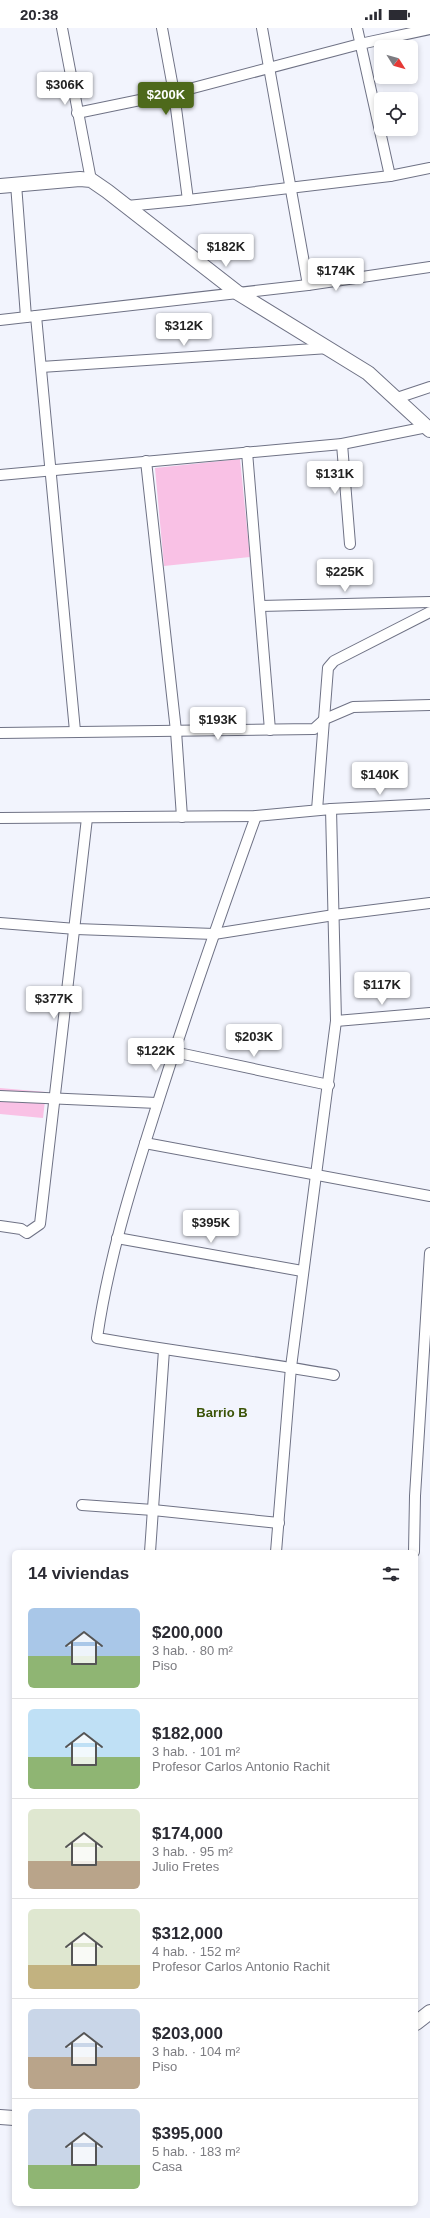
<!DOCTYPE html>
<html lang="es">
<meta charset="utf-8">
<style>
body{margin:0;font-family:Helvetica,sans-serif;background:#f2f2f3;color:#2b2b33;height:100vh;display:flex;flex-direction:column;font-size:15px;white-space:nowrap}
*{box-sizing:border-box;margin:0}
p{font-size:13px;color:#7c7c81}
.icon{flex:none;width:22px;height:22px;fill:none;stroke:currentColor;stroke-width:2;stroke-linecap:round;stroke-linejoin:round}
.map{position:relative;flex:1;overflow:hidden}
.panel{position:absolute;left:12px;top:1522px;width:406px;height:656px;display:flex;flex-direction:column;background:#fff;border-radius:6px;box-shadow:0 2px 6px #0003}
.panel>*{flex:none}
.needle{width:26px;rotate:127deg}
.tools{position:absolute;left:374px;top:12px;display:grid;gap:8px}
.tools a{display:grid;place-items:center;width:44px;height:44px;border-radius:6px;background:#fff;box-shadow:0 2px 6px #0003;font-size:20px}
.price{position:absolute;translate:-50% -34px;padding:0 9px;border-radius:4px;background:#fff;color:#222;font-size:13px;line-height:26px;filter:drop-shadow(0 1px 2px #0008)}
.price::after{content:'';position:absolute;left:50%;top:24px;width:12px;height:9px;margin-left:-6px;background:inherit;clip-path:polygon(0 0,100% 0,50% 100%)}
.price.current{background:#4e691b;color:#fff}
ul{padding:0;list-style:none}
li{display:flex;align-items:center;gap:12px;height:100px;padding:0 16px}
li+li{border-top:1px solid #e1e1e2}
li span{display:grid;place-items:center;flex:none;width:112px;height:80px;border-radius:6px;color:#555}
li>.icon{margin-inline-start:auto}
span .icon{width:48px;height:48px;fill:#fffc;stroke-width:1}
li b{font-size:17px}
h2{display:flex;justify-content:space-between;align-items:center;height:48px;padding:0 16px;font-size:17px}
.status{display:flex;justify-content:space-between;align-items:center;height:28px;padding:0 20px;background:#fff;direction:ltr}
.status svg{height:11px;fill:currentColor}
.map>svg:first-child{display:block}
.green{fill:#f9c1e5}
.lines{fill:none;stroke-linecap:round;stroke-linejoin:round}
.street-casing{stroke:#6f7285;stroke-width:12}
.secondary-casing{stroke:#6f7285;stroke-width:16}
.street{stroke:#fff;stroke-width:10}
.secondary{stroke:#fff;stroke-width:14}
.labels{text-anchor:middle;stroke-width:3.5;stroke-linejoin:round;paint-order:stroke}
.neighbourhood-label{font-size:13px;font-weight:bold;fill:#3b5307;stroke:#f2f4fd}
</style>
<div class="status"><b>20:38</b><svg viewBox="0 0 49 12"><path d="M0 12V9h3v3zM5 12V6h3v6zM10 12V3h3v9zM15 12V0h3v12zM26 1h20v11H26zM47 4h2v5h-2z"/></svg></div>
<div class="map">
<svg width="430" height="2190" viewBox="0 0 430 2190">
<rect width="100%" height="100%" fill="#f2f4fd"/>
<g class="green">
<path d="M240 431 250 529 164 538 155 440Z"/>
<path d="M0 1060 46 1064 43 1090 0 1086Z"/>
</g>
<g class="lines">
<g class="street-casing">
<g id="street">
<path d="M62 0 91 152"/>
<path d="M162 0 174 65 188 172"/>
<path d="M262 0 308 257"/>
<path d="M357 0 390 148"/>
<path d="M77 85 174 65 360 16 430 1"/>
<path d="M16 156 26 289"/>
<path d="M127 178 188 172 390 148 430 140"/>
<path d="M36 288 75 703"/>
<path d="M0 292 308 257 430 239"/>
<path d="M41 339 329 320"/>
<path d="M397 370 430 359"/>
<path d="M342 416 350 516"/>
<path d="M247 424 270 702"/>
<path d="M146 433 176 703 182 789"/>
<path d="M0 447 342 416 427 399"/>
<path d="M260 578 430 574"/>
<path d="M0 705 314 701 325 691 353 679 430 677"/>
<path d="M331 781 430 776"/>
<path d="M317 782 328 640 334 633 430 584"/>
<path d="M256 788C220 888 185 988 153 1090 130 1162 108 1234 97 1310 176 1324 255 1333 334 1347"/>
<path d="M0 790 256 788 331 781 336 993 291 1339 276 1524"/>
<path d="M0 895 76 901 214 906 334 887 430 875"/>
<path d="M336 993 430 985"/>
<path d="M174 1024 329 1057"/>
<path d="M0 1068 157 1075"/>
<path d="M145 1115 430 1168"/>
<path d="M0 1198 21 1201 27 1205 40 1196 87 790"/>
<path d="M117 1210 302 1243"/>
<path d="M82 1477 153 1482 279 1495"/>
<path d="M150 1524 164 1322"/>
<path d="M414 1524 415 1468 430 1225"/>
</g>
</g>
<g class="secondary-casing">
<g id="secondary">
<path d="M0 158 80 151 91 152 107 163 238 265 368 345 430 402"/>
<path d="M416 1995 430 1984"/>
<path d="M0 2089 14 2090"/>
</g>
</g>
<use href="#street" class="street"/>
<use href="#secondary" class="secondary"/>
</g>
<g class="labels">
<g class="neighbourhood-label">
<text x="222" y="1389">Barrio B</text>
</g>
</g>
</svg>
<div class="tools">
<a><svg class="needle" viewBox="-14 -14 28 28"><path d="M0-13l5 13h-10z" fill="#e53935"/><path d="M0 13l5-13h-10z" fill="#7c7c81"/></svg></a>
<a><svg class="icon" aria-label="locate" viewBox="0 0 24 24"><circle cx="12" cy="12" r="6"/><path d="M12 2v4M12 18v4M2 12h4M18 12h4"/></svg></a>
</div>
<b class="price" style="left:65px;top:78px">$306K</b>
<b class="price current" style="left:166px;top:88px">$200K</b>
<b class="price" style="left:226px;top:240px">$182K</b>
<b class="price" style="left:336px;top:264px">$174K</b>
<b class="price" style="left:184px;top:319px">$312K</b>
<b class="price" style="left:335px;top:467px">$131K</b>
<b class="price" style="left:345px;top:565px">$225K</b>
<b class="price" style="left:218px;top:713px">$193K</b>
<b class="price" style="left:380px;top:768px">$140K</b>
<b class="price" style="left:382px;top:978px">$117K</b>
<b class="price" style="left:54px;top:992px">$377K</b>
<b class="price" style="left:254px;top:1030px">$203K</b>
<b class="price" style="left:156px;top:1044px">$122K</b>
<b class="price" style="left:211px;top:1216px">$395K</b>
<section class="panel">
<h2>14 viviendas<svg class="icon" aria-label="filters" viewBox="0 0 24 24"><path d="M4 7h16M4 17h16"/><circle cx="9" cy="7" r="2"/><circle cx="15" cy="17" r="2"/></svg></h2>
<ul>
<li><span style="background:linear-gradient(#a9c7e8 60%,#8fb573 0)"><svg class="icon" aria-label="home" viewBox="0 0 24 24"><path d="M3 11l9-7 9 7M6 9v11h12V9"/></svg></span><div><b>$200,000</b><p>3 hab. · 80 m²</p><p>Piso</p></div></li>
<li><span style="background:linear-gradient(#bfe0f5 60%,#8fb573 0)"><svg class="icon" aria-label="home" viewBox="0 0 24 24"><path d="M3 11l9-7 9 7M6 9v11h12V9"/></svg></span><div><b>$182,000</b><p>3 hab. · 101 m²</p><p>Profesor Carlos Antonio Rachit</p></div></li>
<li><span style="background:linear-gradient(#dfe7d0 65%,#b9a48a 0)"><svg class="icon" aria-label="home" viewBox="0 0 24 24"><path d="M3 11l9-7 9 7M6 9v11h12V9"/></svg></span><div><b>$174,000</b><p>3 hab. · 95 m²</p><p>Julio Fretes</p></div></li>
<li><span style="background:linear-gradient(#dfe7d0 70%,#c2b280 0)"><svg class="icon" aria-label="home" viewBox="0 0 24 24"><path d="M3 11l9-7 9 7M6 9v11h12V9"/></svg></span><div><b>$312,000</b><p>4 hab. · 152 m²</p><p>Profesor Carlos Antonio Rachit</p></div></li>
<li><span style="background:linear-gradient(#c9d6e8 60%,#b9a48a 0)"><svg class="icon" aria-label="home" viewBox="0 0 24 24"><path d="M3 11l9-7 9 7M6 9v11h12V9"/></svg></span><div><b>$203,000</b><p>3 hab. · 104 m²</p><p>Piso</p></div></li>
<li><span style="background:linear-gradient(#c9d6e8 70%,#8fb573 0)"><svg class="icon" aria-label="home" viewBox="0 0 24 24"><path d="M3 11l9-7 9 7M6 9v11h12V9"/></svg></span><div><b>$395,000</b><p>5 hab. · 183 m²</p><p>Casa</p></div></li>
</ul>
</section>
</div>
